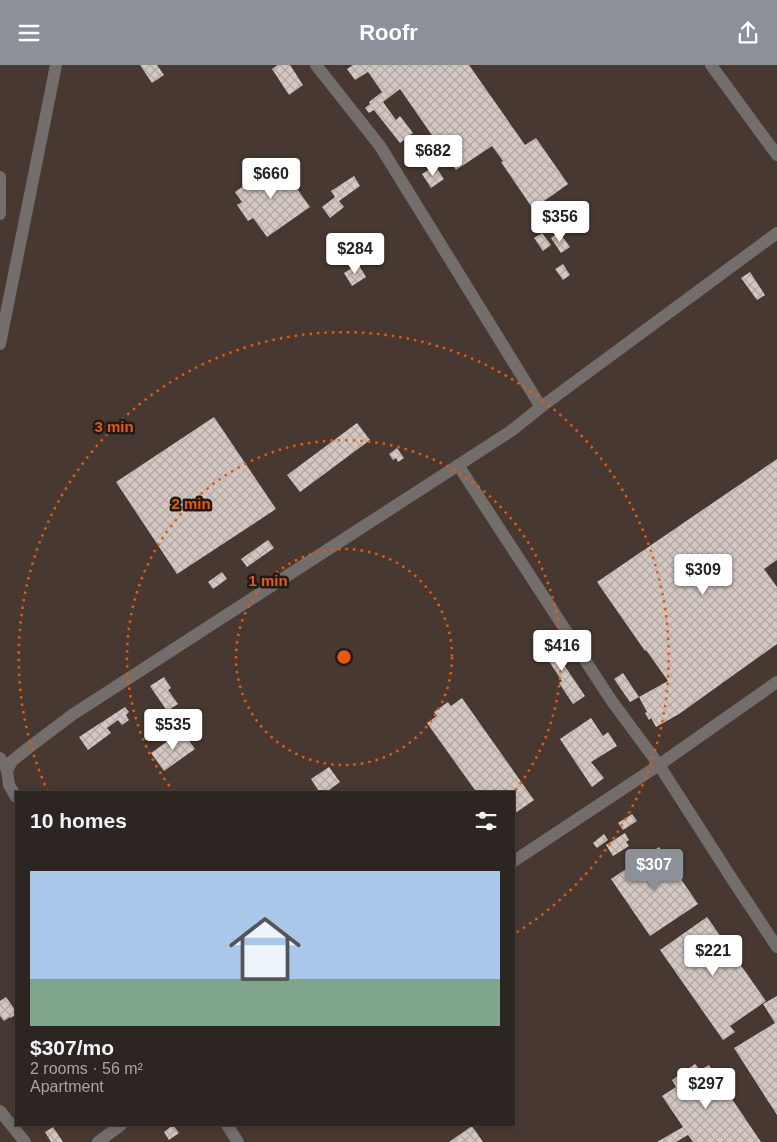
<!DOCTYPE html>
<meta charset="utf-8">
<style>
body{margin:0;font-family:Arial,sans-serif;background:#38312e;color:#f1f3f6;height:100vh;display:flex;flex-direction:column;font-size:19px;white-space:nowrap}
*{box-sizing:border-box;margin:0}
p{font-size:16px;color:#a6a5a5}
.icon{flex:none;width:28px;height:28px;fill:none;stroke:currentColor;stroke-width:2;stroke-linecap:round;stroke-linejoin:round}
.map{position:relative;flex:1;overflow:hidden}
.sheet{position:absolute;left:15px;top:726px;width:500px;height:335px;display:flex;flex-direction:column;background:#2c2521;border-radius:0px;box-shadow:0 2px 8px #0003,0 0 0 1px #48423f}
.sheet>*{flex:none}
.price{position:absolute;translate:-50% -42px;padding:0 11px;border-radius:5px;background:#fff;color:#222;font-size:16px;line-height:32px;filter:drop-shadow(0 1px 2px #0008)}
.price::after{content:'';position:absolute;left:50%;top:30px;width:15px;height:11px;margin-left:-8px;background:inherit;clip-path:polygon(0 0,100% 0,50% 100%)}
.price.selected{background:#8c9099;color:#fff}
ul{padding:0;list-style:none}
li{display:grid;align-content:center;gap:10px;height:265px;padding:0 15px}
li span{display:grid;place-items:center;height:155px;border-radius:0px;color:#555}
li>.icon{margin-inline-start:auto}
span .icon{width:90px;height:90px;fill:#fffc;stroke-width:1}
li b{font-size:21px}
h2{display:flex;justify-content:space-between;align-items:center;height:60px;padding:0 15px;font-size:21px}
header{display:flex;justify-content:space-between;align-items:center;height:65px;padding:0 15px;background:#8c9099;color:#fff;font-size:22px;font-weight:700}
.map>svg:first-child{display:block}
.built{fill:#473931;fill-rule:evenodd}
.building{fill:url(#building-cross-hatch)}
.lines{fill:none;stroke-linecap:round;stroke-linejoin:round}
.minor{stroke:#736e6b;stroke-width:12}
.ring{fill:none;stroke:#e8590c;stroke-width:2.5;stroke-dasharray:2.5 5}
.centre{fill:#e8590c;stroke:#1e1a18;stroke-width:2.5}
.ring-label{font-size:15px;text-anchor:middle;font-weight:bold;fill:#e8590c;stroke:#1e1a18;stroke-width:5;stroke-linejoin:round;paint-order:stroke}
</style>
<header><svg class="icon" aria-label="menu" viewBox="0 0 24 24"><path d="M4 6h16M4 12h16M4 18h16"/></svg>Roofr<svg class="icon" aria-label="share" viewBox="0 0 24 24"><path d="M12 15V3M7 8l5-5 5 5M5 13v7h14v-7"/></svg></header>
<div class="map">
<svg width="777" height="1077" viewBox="0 0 777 1077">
<defs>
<pattern id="building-cross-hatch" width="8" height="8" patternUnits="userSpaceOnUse" patternTransform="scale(1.25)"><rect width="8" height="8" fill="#d3c7c1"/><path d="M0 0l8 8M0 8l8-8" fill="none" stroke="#b0a6a2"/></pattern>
</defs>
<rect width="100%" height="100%" fill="#3a312c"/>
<path class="built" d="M0 0H777V1077H0ZM16 728H514V1060H16Z"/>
<g class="building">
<path d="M140 0H157L164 10 152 18Z"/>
<path d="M278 0H290L303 20 289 30 272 4Z"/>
<path d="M353 0H469L525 80 536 73 568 119 533 144 501 97 503 96 492 81 456 105 400 24 383 37 396 55 400 51 413 68 400 78 374 45 369 48 365 43 370 39 369 37 382 27 368 7 355 15 347 4Z"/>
<path d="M278 97 310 142 267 172 253 153 248 156 237 140 242 137 235 127Z"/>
<path d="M435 101 444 114 431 123 422 109Z"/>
<path d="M354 111 360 121 339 136 344 142 330 153 322 142 335 132 331 126Z"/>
<path d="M559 167 570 182 561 188 551 173Z"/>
<path d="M542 168 551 180 543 186 534 173Z"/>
<path d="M358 199 366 212 352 221 344 208Z"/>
<path d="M563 199 570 210 563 215 555 204Z"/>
<path d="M750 207 765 230 757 235 741 213Z"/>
<path d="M214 352 276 444 177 509 116 417Z"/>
<path d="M357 358 370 375 300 427 287 410Z"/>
<path d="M397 383 404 393 398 397 396 393 393 395 389 389Z"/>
<path d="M777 394V495L764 504 777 522V579L679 649 656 662 651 653 649 655 645 648 647 647 639 632 630 637 614 614 623 608 639 632 668 616 646 585 645 586 597 517Z"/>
<path d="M268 475 274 483 247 502 241 494Z"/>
<path d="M222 507 227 514 213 524 208 517Z"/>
<path d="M549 574 557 587 556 588 585 631 573 639 559 618 562 616 538 580Z"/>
<path d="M164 612 171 623 168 625 178 639 167 646 150 621Z"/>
<path d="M462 633 534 735 514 749V728H477L427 658 437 651 434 647 448 637 451 641Z"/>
<path d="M125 642 129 647 126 650 129 655 122 660 118 655 107 663 111 668 88 685 79 672Z"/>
<path d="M591 653 603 671 608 667 617 681 591 697 604 713 592 722 560 674Z"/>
<path d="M182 666 195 684 164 706 151 688Z"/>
<path d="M329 702 340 717 325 728H320L311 714Z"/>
<path d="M632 749 637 756 623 765 618 758Z"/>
<path d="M625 768 629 775 626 777 629 781 613 791 606 780Z"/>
<path d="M604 769 608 775 597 783 593 778Z"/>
<path d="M659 782 698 839 650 871 611 814Z"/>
<path d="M707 852 766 936 730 961 735 967 723 975 660 885Z"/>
<path d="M777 931V1050L734 983 775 958 763 939Z"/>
<path d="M6 932 16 946V949L11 953 10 952 4 956 0 951V936Z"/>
<path d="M695 999 700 1005 709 1000 761 1077H693L688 1070 676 1077H657L683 1062 662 1031 676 1022 672 1015Z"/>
<path d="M173 1060 179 1068 169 1075 164 1067Z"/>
<path d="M472 1061 483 1077H449Z"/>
<path d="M53 1062 63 1077H51L45 1067Z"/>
</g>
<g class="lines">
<g class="minor">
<path d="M316 0 380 81 541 342"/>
<path d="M711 0 777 90"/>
<path d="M0 112V149"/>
<path d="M0 279 56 0"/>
<path d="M458 400 611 635 659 700 734 817 777 882"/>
<path d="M0 693 7 705 9 720 16 732"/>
<path d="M7 705 12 696 27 684 72 650 511 366 541 342 777 168"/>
<path d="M514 796 659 700 777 617"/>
<path d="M0 1046 25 1077"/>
<path d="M227 1060 238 1077"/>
<path d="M98 1077 121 1060"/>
</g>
</g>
<g class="ring">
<circle cx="344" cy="592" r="108"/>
<path d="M174 727A217 217 0 1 1 514 727"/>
<path d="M48 727A325 325 0 1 1 514 869"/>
</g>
<circle cx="344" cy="592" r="8" class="centre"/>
<g class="ring-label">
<text x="114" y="367">3 min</text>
<text x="191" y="444">2 min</text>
<text x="268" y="521">1 min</text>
</g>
</svg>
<b class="price" style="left:433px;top:112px">$682</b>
<b class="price" style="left:271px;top:135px">$660</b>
<b class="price" style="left:560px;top:178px">$356</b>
<b class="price" style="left:355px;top:210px">$284</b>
<b class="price" style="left:703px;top:531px">$309</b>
<b class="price" style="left:562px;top:607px">$416</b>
<b class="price" style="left:173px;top:686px">$535</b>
<b class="price selected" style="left:654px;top:826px">$307</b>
<b class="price" style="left:713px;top:912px">$221</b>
<b class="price" style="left:706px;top:1045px">$297</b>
<section class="sheet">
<h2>10 homes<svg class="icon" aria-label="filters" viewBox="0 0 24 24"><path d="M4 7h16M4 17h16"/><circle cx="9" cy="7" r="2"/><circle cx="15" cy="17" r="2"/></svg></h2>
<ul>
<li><span style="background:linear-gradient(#a9c7e8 70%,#7fa58c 0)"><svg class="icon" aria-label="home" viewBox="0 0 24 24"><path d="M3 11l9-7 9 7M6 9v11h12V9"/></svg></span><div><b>$307/mo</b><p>2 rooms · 56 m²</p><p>Apartment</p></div></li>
</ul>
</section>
</div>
